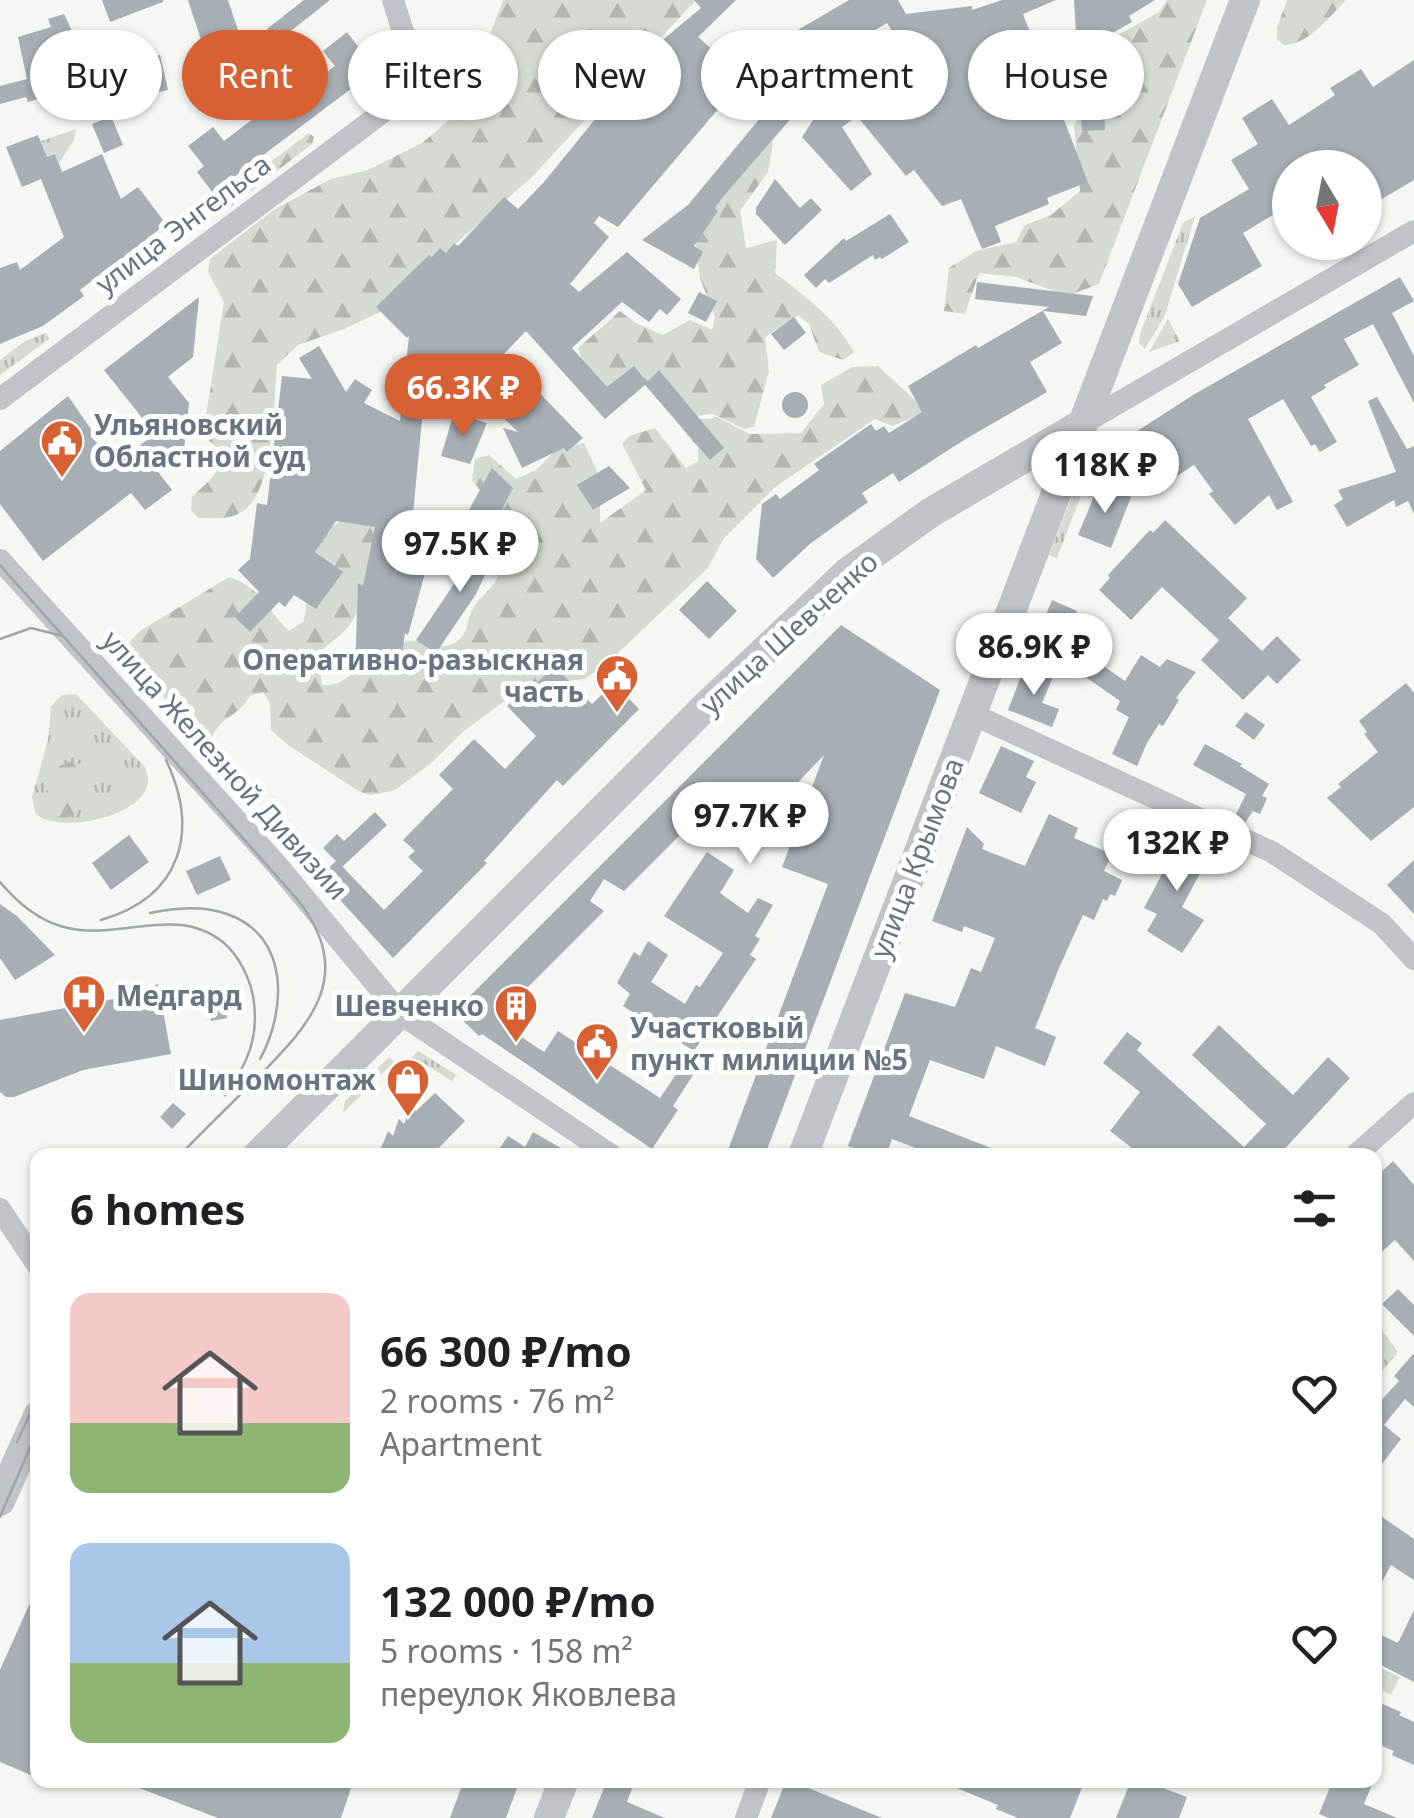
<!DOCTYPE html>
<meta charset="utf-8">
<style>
body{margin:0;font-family:"Noto Sans",sans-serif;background:#f2f2f2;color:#202124;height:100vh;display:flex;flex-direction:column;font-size:38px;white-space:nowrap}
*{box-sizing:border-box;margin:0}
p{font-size:32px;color:#757577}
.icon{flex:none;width:55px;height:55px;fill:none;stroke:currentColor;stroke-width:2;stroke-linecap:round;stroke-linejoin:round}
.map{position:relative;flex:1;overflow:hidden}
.drawer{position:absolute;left:30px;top:1148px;width:1352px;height:640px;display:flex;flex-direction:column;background:#fff;border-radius:20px;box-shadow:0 2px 8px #0004}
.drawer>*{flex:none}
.guide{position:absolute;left:30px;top:30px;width:1355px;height:90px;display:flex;gap:20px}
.needle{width:65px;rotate:170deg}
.tools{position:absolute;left:1272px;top:150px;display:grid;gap:20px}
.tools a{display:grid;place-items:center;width:110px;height:110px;border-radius:50%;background:#fff;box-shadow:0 2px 8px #0004;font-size:50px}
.price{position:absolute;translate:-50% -85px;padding:0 22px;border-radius:35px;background:#fff;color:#222;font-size:32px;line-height:65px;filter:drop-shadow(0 2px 5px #0008)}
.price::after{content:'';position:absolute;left:50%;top:60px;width:30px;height:22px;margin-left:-15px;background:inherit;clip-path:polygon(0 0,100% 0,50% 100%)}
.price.active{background:#d76133;color:#fff}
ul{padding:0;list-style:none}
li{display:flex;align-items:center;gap:30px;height:250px;padding:0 40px}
li span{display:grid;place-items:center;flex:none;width:280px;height:200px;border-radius:20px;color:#555}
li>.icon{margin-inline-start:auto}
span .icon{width:120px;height:120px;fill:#fffc;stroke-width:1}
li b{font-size:42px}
h2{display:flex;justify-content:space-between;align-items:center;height:120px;padding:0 40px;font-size:42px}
.chip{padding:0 35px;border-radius:45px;background:#fff;box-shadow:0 2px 8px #0004;font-size:35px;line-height:90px}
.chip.active{background:#d76133;color:#fff}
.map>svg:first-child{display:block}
.grass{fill:url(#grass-tufts)}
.forest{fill:url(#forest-firs)}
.building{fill:#a7aeb4}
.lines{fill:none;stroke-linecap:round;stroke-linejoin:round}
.minor{stroke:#c0c3c7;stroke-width:22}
.tertiary{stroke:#c0c3c7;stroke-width:30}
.tram{stroke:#9fa5ab;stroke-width:2.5}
.labels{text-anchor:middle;stroke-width:10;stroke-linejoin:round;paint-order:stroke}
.street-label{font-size:28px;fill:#677582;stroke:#fff}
.poi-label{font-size:28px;font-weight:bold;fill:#677582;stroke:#fff;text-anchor:start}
</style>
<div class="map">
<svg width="1414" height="1818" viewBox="0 0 1414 1818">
<defs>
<pattern id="grass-tufts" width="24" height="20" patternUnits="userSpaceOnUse" patternTransform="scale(2.5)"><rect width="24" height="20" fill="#d5dbd3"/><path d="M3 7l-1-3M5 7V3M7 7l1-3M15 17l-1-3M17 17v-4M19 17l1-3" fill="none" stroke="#b1b6b1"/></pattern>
<pattern id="forest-firs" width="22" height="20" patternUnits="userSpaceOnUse" patternTransform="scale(2.5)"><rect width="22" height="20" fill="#d5dbd3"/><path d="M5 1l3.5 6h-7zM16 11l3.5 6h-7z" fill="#b1b6b1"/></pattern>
</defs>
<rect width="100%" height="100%" fill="#f6f6f3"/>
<g class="grass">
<path d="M76 129 74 140 59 163 55 154 47 157 41 141Z"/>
<path d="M1195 216 1165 315 1145 349 1139 343 1140 334 1183 223Z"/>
<path d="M1168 319 1180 341 1149 352Z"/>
<path d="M46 333 49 339 0 375V360L25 341Z"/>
<path d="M1079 478 1087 480 1057 558 1049 555Z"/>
<path d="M76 694 145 767C146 773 149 778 148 783 142 818 59 834 36 814L32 797 48 740 51 706 62 695Z"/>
<path d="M418 1051 457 1075 452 1081 423 1063 414 1071 410 1067 414 1063 410 1059Z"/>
<path d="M389 1057 394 1062 343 1113 345 1101Z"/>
<path d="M1375 1321 1398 1352 1375 1380Z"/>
<path d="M1375 1665 1400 1677 1391 1695 1375 1687Z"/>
</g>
<g class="forest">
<path d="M503 0H696L531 178 455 244 399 303 344 329 298 345 277 365C273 402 276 497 238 514 226 520 212 518 199 518L191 510 192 497C202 487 225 470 221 453 218 446 208 442 203 434L224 302 208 272 210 259 275 209 331 179 368 170 422 143 462 109Z"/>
<path d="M1167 0H1207L1099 284 1067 296 1016 277 979 273 965 314 944 311 949 268 976 251 1016 242 1025 225 1051 215 1080 191 1074 125 1095 94 1116 36 1159 12Z"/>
<path d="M1287 0H1346C1329 17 1310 44 1284 45L1277 39V27Z"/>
<path d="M764 128 773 143 768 172 740 211 746 248 777 240 775 273C805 296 835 318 854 352L843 360 819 352 809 324 798 315 765 337 769 371 754 427 744 429 713 414 696 416 640 380 610 404 587 379 578 348 620 311 636 323 663 335 690 320 712 330 715 317 700 278 694 228Z"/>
<path d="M309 133 314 137 312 144 225 211 216 210 217 202Z"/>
<path d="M878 366 927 411 893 426 875 419 775 487 724 538 708 568 604 666 584 679 531 685 518 691 464 731 430 764 395 790 371 795 360 792 288 745 271 730 270 703 263 692 250 696C239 715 230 713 220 725 213 733 211 739 204 746L194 743 178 715 129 654 128 644 140 631 229 577C262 588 267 610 289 631L304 621C310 587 307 535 345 519 355 516 368 517 378 517 373 551 371 594 351 623 342 637 326 643 318 656L322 685C345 689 362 661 380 652 388 648 401 642 410 641 425 640 439 652 455 643 468 635 466 623 472 610 478 598 496 586 499 574 507 542 492 503 472 480L475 459 489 455 516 479 536 470 556 450 584 443 600 478V523L646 490 622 444 629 436 655 428 686 468 698 461V448L676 421 680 417 709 419 717 417 750 434 801 433 824 404 821 385 852 367Z"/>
<path d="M70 762 80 764 82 769 67 793 75 810 70 817 54 821C40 803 46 788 54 768Z"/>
</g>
<g class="building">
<path d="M102 0H163V2L110 22Z"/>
<path d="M188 0H228L240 36 204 49Z"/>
<path d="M304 0H330L277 42 267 29Z"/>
<path d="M694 0H736L698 37 733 68 849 0H898L906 14 972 6V10L1002 0H1056L1023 14 1088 182 1047 198 1049 204 995 226 1001 242 982 249 961 199 942 206 914 170 906 176 857 116 842 127 872 174 851 191 802 137 815 117 809 112 903 49 887 23 826 59 824 55 790 76 807 100 722 198 715 208 718 211 694 246 703 252 694 269 642 240 688 205 761 117 769 110 747 75 618 227 599 216 594 223 609 237 570 284 579 292 627 252 681 299 667 315 660 309 649 322 622 302 572 348 607 387 634 366 647 382 659 370 724 448 710 460 645 385 605 419 526 331 503 355 583 438 567 452 564 448 522 468 503 428 518 432 446 362 428 382 413 369 406 363 409 336 407 338 376 307 429 255 432 257 440 248 446 253 454 243 458 246 504 197 518 209 544 182 653 48 701 8Z"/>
<path d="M1074 0H1155L1129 16 1132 22 1102 39 1105 130 1082 131Z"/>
<path d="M64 14 79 46 71 49 74 60 49 68 57 93 28 102 26 97 0 104V86L27 79 18 37 51 27 48 19Z"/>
<path d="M347 32 376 70 213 193 197 172 204 166 188 146 213 127 224 141 258 115 266 119 335 66 323 51Z"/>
<path d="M160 55 168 90 147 95 139 60Z"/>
<path d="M1414 60V180L1365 209V168H1290V236L1276 213 1243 233 1262 266 1192 307 1178 284 1200 218 1249 189 1231 160 1258 144 1242 118 1272 99 1289 125 1335 95 1330 88 1361 69 1373 87Z"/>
<path d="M111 116 123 145 104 153 92 124Z"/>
<path d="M38 135 47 157 55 154 62 172 102 154 121 199 138 187 166 224 134 249 138 254 113 273 109 267 80 290 84 296 43 326 0 344V268L17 262 20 270 64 237 41 179 22 187 6 147Z"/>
<path d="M775 179 800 208 811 198 822 210 785 245 756 214V208Z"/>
<path d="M890 214 909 242 882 259 880 257 875 260 873 255 829 283 825 279 816 288 804 275 844 238 846 241Z"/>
<path d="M1400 277 1414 301 1392 313 1414 356V403L1373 324 1344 339 1359 365 1324 385 1326 388 1311 397 1337 442 1320 452 1315 444 1311 446 1283 399 1248 419 1293 502 1277 510 1269 495 1235 525 1209 494 1213 491 1194 465 1163 485 1150 479 1125 439 1193 395Z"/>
<path d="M977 282 1093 296 1086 316 1043 311 1062 343 1030 362 1047 392 964 440 899 482 893 473 862 493 868 502 811 543 773 578 756 559 762 504 776 494 780 499 819 470 814 464 871 424 876 431 884 426 889 433 922 412 908 386 976 345 978 348 1049 307 975 299Z"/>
<path d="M699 292 717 301 706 322 688 313Z"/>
<path d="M199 297 193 357 168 377 189 403 184 450 180 456 145 455 172 490 145 510 131 493 43 561 0 504V451L68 396 95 435 92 437 114 465 155 434 104 370Z"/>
<path d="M794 317 806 333 784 350 771 334Z"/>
<path d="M319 346 346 392 355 379 372 390 364 403 400 421 403 397 424 399 413 514 432 518 428 562 408 635 405 633 401 662 355 672 358 583 363 586 375 527 336 521 315 552 343 572 316 609 294 595 285 607 279 602 250 632 235 617 259 592 238 570 250 559 257 503 267 505 282 376 312 379 299 358Z"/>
<circle cx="795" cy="405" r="13"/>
<path d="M1377 397 1407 449 1414 446V514L1408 501 1396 507 1394 500 1347 527 1334 505 1343 499 1338 490 1396 472 1368 401Z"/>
<path d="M454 413 487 423 470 464 441 456Z"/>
<path d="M609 466 630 488 593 510 577 485Z"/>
<path d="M492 468 513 488 500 513 474 537 458 530Z"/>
<path d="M1099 484 1131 497 1111 548 1078 535Z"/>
<path d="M1165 520 1247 598 1228 618 1262 651 1277 636 1301 660 1277 684 1268 675 1243 700 1201 660 1219 640 1162 587 1131 620 1099 590 1110 578 1108 575 1150 530 1153 533Z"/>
<path d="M508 527 476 594 436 653 416 640 469 562 476 547Z"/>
<path d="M707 581 737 611 709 639 679 610Z"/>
<path d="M1052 600 1077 611 1074 618 1091 626 1080 650 1125 681 1141 655 1160 667 1167 659 1196 672 1176 698 1179 700 1163 726 1159 724 1147 743 1137 766 1112 754 1129 717 1116 710 1120 701 1054 655 1059 644 1037 635Z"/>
<path d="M841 625 940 690 765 1155H726L828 884 782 867 824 755 742 841 711 811 686 837 682 833 624 891 604 879 590 901 604 911 521 994 525 998 500 1023 544 1052 558 1031 660 1098 681 1067 693 1075 673 1106 678 1110 652 1149 482 1034 479 1036 454 1012Z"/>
<path d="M554 666 592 704 614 683 639 709 563 786 557 780 484 861 487 863 393 958 319 877 336 861 323 848 337 834 344 841 375 812 387 825 342 867 339 863 384 910 423 871 408 857 415 851 403 840 453 789 439 775 474 739 505 769 536 736 507 706 533 680 536 684Z"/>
<path d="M1025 666 1053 677 1042 703 1059 709 1052 727 1008 710Z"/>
<path d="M1406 683 1414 693V807L1371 841 1327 798 1341 787 1338 784 1378 752 1364 734 1367 732 1359 721Z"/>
<path d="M1246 712 1265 725 1254 740 1235 726Z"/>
<path d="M1205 744 1242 764 1240 766 1269 784 1262 796 1267 798 1260 814 1253 811 1245 823 1234 818 1246 794 1193 765Z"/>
<path d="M1001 746 1034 761 1026 777 1036 782 1021 813 979 793Z"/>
<path d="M1049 814 1078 828 1074 838 1112 854 1104 871 1122 880 1115 896 1110 894 1107 901 1103 899 1094 920 1083 915 1059 968 1035 1028 1056 1037 1045 1066 996 1046 984 1079 930 1060 909 1116 1009 1155H934L892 1139 886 1155H872L848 1146 905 993 955 1007 971 968 981 972 995 938 964 926 962 932 932 921 967 827 984 844 982 849 1025 866Z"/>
<path d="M129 835 149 862 111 890 92 863Z"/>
<path d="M1196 836 1201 852 1209 856 1182 907 1204 920 1182 953 1147 931 1157 914 1144 908 1162 874 1157 871 1174 837 1182 841Z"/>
<path d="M707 852 734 870 720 893 748 913 758 898 773 905 755 936 760 939 750 955 756 959 694 1051 623 1006 630 994 617 983 634 952 640 956 648 941 668 955 651 982 685 1004 696 985 700 987 723 953 664 916Z"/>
<path d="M220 856 231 880 197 895 186 871Z"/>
<path d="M1414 860V914L1387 885Z"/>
<path d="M0 904 17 916 55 955 15 980 0 958Z"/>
<path d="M158 984 171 1054 83 1070 14 1097H6L0 1092V1020L119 998Z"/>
<path d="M221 985 227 1018 211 1021 205 988Z"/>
<path d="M1219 1025 1293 1095 1328 1057 1350 1078 1279 1155H1141L1110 1131 1140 1092 1103 1063 1127 1032 1142 1043 1137 1050 1244 1147 1266 1124 1192 1055Z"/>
<path d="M435 1093 465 1121 432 1155H378L388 1131 393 1136 399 1119 404 1124 411 1107 416 1111Z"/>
<path d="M173 1103 186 1114 172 1129 160 1117Z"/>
<path d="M533 1132 573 1155H495L508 1136 525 1147Z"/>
<path d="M1393 1161 1414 1185V1261L1395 1240 1375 1258V1178Z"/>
<path d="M1398 1289 1414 1305V1336L1382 1304Z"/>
<path d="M1414 1353V1407L1405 1399 1384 1425 1401 1439 1375 1473V1407L1399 1381 1394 1376Z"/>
<path d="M1375 1512 1414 1539V1580L1391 1565 1375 1595Z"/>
<path d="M38 1585V1778L0 1762V1670Z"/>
<path d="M1414 1610V1682L1375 1662V1632L1398 1643Z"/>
<path d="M1380 1703 1401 1712 1399 1715 1414 1722V1765L1392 1755 1394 1751 1375 1743V1712Z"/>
<path d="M118 1780H339L352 1785 341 1818H218Z"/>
<path d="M464 1780H520L506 1818H450Z"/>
<path d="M607 1780H635L627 1802 665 1818H592Z"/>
<path d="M937 1780H1071L1083 1785 1070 1818H1018L996 1809 998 1805Z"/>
<path d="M1131 1780H1154L1152 1784 1187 1797 1179 1818H1116Z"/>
<path d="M1333 1780H1374L1364 1804 1397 1818H1329L1319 1814Z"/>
<path d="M785 1783 795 1787 796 1783 882 1818H771Z"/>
</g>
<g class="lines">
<g class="minor">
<path d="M0 399 403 97 412 74 407 44 393 0"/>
<path d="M1082 424 1414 231"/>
<path d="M0 560 277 865 401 1014 611 1155"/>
<path d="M972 714 1272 852 1382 924 1414 959"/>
<path d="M1356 1155 1414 1103"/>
<path d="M0 1209 38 1266"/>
<path d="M746 1818 760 1780"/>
</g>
<g class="tertiary">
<path d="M258 1155 701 711 848 572 930 513 1082 424"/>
<path d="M803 1155 1245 0"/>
<path d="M0 1501 38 1416"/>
<path d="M549 1818 564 1780"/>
</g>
<g class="tram">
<path d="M0 565 297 899C356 974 313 1022 257 1078 231 1104 205 1129 180 1155"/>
<path d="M0 639 31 628 63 636"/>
<path d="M0 882C19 904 40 922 68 928 121 940 177 904 224 943 239 956 249 977 253 996 260 1035 248 1064 225 1095"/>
<path d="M150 913C176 908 202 905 227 914 291 936 286 1012 260 1059"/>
<path d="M101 920C181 897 200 832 166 760"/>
<path d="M17 1442 38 1397"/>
<path d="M0 1517 38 1429"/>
</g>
</g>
<defs>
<g id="civic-pin" transform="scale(2.25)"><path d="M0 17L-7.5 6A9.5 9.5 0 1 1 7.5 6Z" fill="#d76133" stroke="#fff"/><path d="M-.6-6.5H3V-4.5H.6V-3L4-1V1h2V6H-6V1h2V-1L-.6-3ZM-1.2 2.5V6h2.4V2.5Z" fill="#fff"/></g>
<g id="hospital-pin" transform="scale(2.25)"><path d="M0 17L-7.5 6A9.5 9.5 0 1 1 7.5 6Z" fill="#d76133" stroke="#fff"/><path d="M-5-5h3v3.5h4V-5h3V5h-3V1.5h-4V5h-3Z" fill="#fff"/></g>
<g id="building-pin" transform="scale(2.25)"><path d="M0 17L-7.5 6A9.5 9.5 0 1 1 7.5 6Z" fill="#d76133" stroke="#fff"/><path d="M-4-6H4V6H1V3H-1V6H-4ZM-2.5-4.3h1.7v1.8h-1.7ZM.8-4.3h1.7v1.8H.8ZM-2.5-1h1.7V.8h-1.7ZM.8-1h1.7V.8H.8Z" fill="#fff"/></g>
<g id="shop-pin" transform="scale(2.25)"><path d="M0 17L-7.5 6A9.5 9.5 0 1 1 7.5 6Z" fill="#d76133" stroke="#fff"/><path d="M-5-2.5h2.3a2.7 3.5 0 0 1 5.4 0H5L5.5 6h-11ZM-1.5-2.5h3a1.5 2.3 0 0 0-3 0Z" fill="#fff"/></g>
</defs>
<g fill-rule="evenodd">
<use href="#civic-pin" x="62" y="441"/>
<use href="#civic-pin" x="617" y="676"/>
<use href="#hospital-pin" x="84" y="996"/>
<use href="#building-pin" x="516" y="1006"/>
<use href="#civic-pin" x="597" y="1044"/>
<use href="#shop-pin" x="408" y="1080"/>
</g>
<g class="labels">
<g class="street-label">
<text transform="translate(183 224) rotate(-37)" y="10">улица Энгельса</text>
<text transform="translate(789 633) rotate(-42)" y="10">улица Шевченко</text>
<text transform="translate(225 765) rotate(48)" y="10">улица Железной Дивизии</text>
<text transform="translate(917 858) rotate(-69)" y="10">улица Крымова</text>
</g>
<g class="poi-label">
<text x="94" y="435">Ульяновский<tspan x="94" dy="32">Областной суд</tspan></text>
<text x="584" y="670" text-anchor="end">Оперативно-разыскная<tspan x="584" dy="32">часть</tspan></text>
<text x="116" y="1006">Медгард</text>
<text x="484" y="1016" text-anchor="end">Шевченко</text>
<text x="630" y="1038">Участковый<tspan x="630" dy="32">пункт милиции №5</tspan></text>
<text x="376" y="1090" text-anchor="end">Шиномонтаж</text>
</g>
</g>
</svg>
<div class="tools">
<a><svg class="needle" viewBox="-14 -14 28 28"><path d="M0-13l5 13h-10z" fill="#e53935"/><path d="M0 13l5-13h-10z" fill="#757577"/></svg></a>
</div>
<b class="price active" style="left:463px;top:439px">66.3K ₽</b>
<b class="price" style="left:1105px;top:516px">118K ₽</b>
<b class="price" style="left:460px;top:595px">97.5K ₽</b>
<b class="price" style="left:1034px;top:698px">86.9K ₽</b>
<b class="price" style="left:750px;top:867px">97.7K ₽</b>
<b class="price" style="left:1177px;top:894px">132K ₽</b>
<div class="guide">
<a class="chip">Buy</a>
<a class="chip active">Rent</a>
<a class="chip">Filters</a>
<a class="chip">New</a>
<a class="chip">Apartment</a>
<a class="chip">House</a>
</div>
<section class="drawer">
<h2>6 homes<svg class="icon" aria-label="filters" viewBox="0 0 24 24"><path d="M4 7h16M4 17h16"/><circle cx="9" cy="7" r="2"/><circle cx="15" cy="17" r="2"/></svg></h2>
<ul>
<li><span style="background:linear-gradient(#f6c9c9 65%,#8fb573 0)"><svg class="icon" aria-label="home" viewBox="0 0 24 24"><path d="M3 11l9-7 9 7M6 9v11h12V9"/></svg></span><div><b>66 300 ₽/mo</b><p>2 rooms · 76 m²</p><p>Apartment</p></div><svg class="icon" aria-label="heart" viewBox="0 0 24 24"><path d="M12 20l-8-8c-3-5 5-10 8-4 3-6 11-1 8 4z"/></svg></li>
<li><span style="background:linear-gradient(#a9c7e8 60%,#8fb573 0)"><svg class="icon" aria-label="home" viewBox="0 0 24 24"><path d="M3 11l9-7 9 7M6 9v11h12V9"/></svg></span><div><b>132 000 ₽/mo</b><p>5 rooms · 158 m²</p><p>переулок Яковлева</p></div><svg class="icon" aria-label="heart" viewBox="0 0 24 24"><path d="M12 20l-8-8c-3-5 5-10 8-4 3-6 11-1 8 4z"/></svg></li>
</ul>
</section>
</div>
